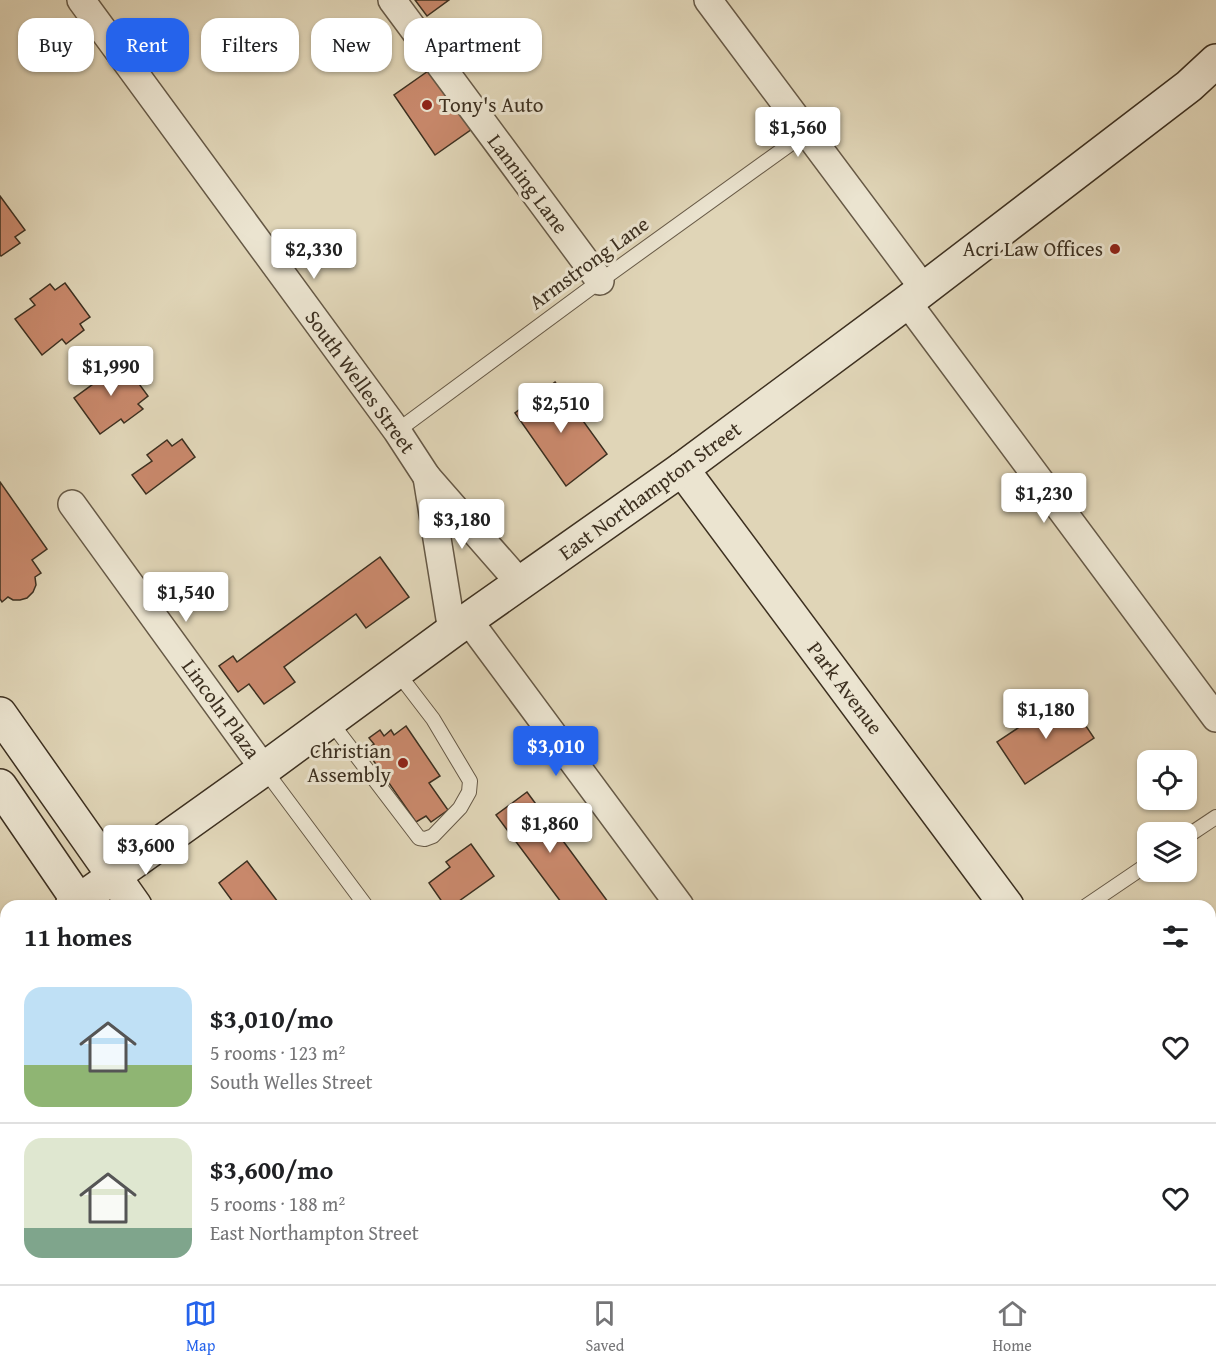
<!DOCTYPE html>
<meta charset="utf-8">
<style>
body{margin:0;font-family:"Gentium Book Plus",serif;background:#f2f2f2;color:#202124;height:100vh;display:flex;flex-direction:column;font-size:22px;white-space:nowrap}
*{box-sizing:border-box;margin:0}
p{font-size:20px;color:#757577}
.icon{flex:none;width:33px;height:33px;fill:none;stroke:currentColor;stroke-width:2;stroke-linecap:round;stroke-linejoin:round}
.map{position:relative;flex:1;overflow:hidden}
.drawer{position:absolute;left:0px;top:900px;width:1216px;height:384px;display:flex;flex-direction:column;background:#fff;border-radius:18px 18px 0 0;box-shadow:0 2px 4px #0004}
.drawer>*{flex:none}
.banner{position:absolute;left:18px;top:18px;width:600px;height:54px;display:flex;gap:12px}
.buttons{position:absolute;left:1137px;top:750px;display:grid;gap:12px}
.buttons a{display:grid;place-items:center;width:60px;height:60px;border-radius:12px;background:#fff;box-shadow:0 2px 4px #0004;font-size:30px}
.price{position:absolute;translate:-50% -51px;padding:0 14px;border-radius:6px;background:#fff;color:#222;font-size:20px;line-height:39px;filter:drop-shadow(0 2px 3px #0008)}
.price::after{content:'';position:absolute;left:50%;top:36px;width:18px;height:14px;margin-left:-9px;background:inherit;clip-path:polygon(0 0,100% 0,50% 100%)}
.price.current{background:#2563eb;color:#fff}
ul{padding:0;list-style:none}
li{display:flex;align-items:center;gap:18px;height:150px;padding:0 24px}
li+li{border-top:2px solid #e0e0e0}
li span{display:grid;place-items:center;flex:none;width:168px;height:120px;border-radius:18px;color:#555}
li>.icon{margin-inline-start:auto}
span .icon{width:72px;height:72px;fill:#fffc;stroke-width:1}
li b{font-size:26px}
h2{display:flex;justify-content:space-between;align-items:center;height:72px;padding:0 24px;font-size:26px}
.pill{padding:0 21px;border-radius:18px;background:#fff;box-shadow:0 2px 4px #0004;font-size:21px;line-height:54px}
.pill.current{background:#2563eb;color:#fff}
.menu{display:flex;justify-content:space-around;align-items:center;height:84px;border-top:2px solid #e0e0e0;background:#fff;font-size:16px;color:#757577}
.menu a{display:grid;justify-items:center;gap:3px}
.menu .current{color:#2563eb}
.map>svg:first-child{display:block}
.building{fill:#c8886b;stroke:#3d3020;stroke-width:1.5}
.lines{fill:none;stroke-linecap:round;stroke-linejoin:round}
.service-casing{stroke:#665946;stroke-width:16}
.minor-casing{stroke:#665946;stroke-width:30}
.secondary-casing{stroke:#3d3020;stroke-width:36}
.service{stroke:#ebe4d0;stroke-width:14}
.minor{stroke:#ebe4d0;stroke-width:27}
.secondary{stroke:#ebe4d0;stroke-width:33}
.poi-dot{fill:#8f2418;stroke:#ebe4d0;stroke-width:2}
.labels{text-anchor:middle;stroke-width:6;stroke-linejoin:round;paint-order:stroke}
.poi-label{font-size:21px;fill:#3d3020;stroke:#ebe4d0;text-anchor:end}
.street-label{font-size:21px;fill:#3d3020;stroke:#ebe4d0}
</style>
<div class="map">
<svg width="1216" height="1284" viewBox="0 0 1216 1284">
<rect width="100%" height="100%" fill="#e0d5b7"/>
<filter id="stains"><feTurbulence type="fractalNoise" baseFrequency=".00333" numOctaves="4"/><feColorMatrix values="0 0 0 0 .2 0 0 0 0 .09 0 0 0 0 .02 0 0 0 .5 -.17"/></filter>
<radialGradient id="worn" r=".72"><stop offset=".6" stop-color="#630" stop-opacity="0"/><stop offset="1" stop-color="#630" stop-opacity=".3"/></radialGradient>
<g class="building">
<path d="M415 0H449L427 16Z"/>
<path d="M431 69 472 129 435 155 394 95Z"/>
<path d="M0 196 25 230 15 237 20 243 1 256 0 255Z"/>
<path d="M65 283 90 317 80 324 84 330 66 344 62 339 42 355 15 319 35 305 30 299 50 284 55 290Z"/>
<path d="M123 362 148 396 138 404 143 409 124 423 121 419 100 434 74 398 93 384 88 378 109 363 114 369Z"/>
<path d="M555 382 607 454 566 486 515 413Z"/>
<path d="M182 439 195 457 146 494 132 475 152 461 147 455 167 440 172 446Z"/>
<path d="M0 482 47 549 32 560 41 573 35 577 36 585 33 592 27 598 20 600H13L8 597 2 602 0 599Z"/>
<path d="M380 557 409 597 366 628 356 614 284 667 295 682 264 704 249 684 238 692 219 666 233 656 237 662Z"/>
<path d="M1066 696 1094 738 1025 784 997 742Z"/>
<path d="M406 726 440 776 429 783 448 810 431 822 426 816 416 822 366 750 374 744 369 738 380 730 384 736 391 730 394 735Z"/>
<path d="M527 792 611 906H564L496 815Z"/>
<path d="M471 844 494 876 452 906H445L429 883 450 867 446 862Z"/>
<path d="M247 861 281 906H236L219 883Z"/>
<path d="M6 1125V1254L0 1246V1129Z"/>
<path d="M666 1278H711L716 1284H670Z"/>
<path d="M841 1278H884L888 1284H846Z"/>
</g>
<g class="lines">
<g class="service-casing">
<g id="service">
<path d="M397 431 600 281 807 132"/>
<path d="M330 721 419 838 425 839 433 836 460 808 469 792 470 781 433 719 397 672"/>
<path d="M264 769 366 906"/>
<path d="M1186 837 1216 817"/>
<path d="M1086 906 1148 864"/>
<path d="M642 1278 646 1284"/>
<path d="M61 1284 69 1278"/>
</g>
</g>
<g class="minor-casing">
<g id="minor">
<path d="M81 0 397 431 427 477 520 583"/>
<path d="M392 0 600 281"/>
<path d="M708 0 924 289"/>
<path d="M907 302 1216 718"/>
<path d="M427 477 452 631"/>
<path d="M72 504 264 769"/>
<path d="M469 621 680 906"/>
<path d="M454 1278 459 1284"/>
<path d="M955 1278 959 1284"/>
</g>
</g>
<g class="secondary-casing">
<g id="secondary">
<path d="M682 469 1007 906"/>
<path d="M0 714 135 906"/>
<path d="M0 786 82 906"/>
<path d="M72 906 264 769 452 631 682 469 907 302 1189 86 1216 61"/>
<path d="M0 957 6 953"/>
<path d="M1210 1179 1216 1187"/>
<path d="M347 1278 351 1284"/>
<path d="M393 1278 398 1284"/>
</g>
</g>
<use href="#service" class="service"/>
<use href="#minor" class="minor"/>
<use href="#secondary" class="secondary"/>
</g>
<g class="poi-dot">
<circle cx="427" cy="105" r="6"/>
<circle cx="1115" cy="249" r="6"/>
<circle cx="403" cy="763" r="6"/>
</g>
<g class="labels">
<g class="poi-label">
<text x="439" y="112" text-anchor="start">Tony's Auto</text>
<text x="1103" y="256">Acri Law Offices</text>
<text x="391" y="758">Christian<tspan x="391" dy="24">Assembly</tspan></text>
</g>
<g class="street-label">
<text transform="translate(528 184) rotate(53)" y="7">Lanning Lane</text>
<text transform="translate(589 263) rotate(-36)" y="7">Armstrong Lane</text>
<text transform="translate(360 382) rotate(54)" y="7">South Welles Street</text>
<text transform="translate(650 491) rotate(-36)" y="7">East Northampton Street</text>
<text transform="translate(845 688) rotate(53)" y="7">Park Avenue</text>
<text transform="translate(221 709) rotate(54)" y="7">Lincoln Plaza</text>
</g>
</g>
<rect width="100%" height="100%" filter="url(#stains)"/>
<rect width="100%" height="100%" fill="url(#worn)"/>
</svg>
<div class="buttons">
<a><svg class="icon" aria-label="locate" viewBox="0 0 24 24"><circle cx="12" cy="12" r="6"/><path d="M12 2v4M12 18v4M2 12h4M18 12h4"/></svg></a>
<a><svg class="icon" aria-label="layers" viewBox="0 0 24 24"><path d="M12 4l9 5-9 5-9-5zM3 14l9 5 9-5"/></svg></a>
</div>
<b class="price" style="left:798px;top:158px">$1,560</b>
<b class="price" style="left:314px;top:280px">$2,330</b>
<b class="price" style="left:111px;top:397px">$1,990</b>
<b class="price" style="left:561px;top:434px">$2,510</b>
<b class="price" style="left:1044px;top:524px">$1,230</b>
<b class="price" style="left:462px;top:550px">$3,180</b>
<b class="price" style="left:186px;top:623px">$1,540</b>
<b class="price" style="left:1046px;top:740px">$1,180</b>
<b class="price current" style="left:556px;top:777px">$3,010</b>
<b class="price" style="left:550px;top:854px">$1,860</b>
<b class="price" style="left:146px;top:876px">$3,600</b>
<div class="banner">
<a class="pill">Buy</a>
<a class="pill current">Rent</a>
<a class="pill">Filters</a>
<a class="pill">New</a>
<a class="pill">Apartment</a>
</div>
<section class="drawer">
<h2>11 homes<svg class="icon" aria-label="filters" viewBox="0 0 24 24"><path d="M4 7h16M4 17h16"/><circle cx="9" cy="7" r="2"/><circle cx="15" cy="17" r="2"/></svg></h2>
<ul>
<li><span style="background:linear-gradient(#bfe0f5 65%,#8fb573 0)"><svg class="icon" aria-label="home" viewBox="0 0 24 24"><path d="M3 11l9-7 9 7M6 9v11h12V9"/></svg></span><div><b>$3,010/mo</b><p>5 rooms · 123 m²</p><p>South Welles Street</p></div><svg class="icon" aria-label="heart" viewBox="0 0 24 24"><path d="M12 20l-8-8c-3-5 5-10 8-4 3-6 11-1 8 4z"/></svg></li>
<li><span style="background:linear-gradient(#dfe7d0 75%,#7fa58c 0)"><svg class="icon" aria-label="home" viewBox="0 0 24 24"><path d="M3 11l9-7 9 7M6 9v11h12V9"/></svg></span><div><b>$3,600/mo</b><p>5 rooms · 188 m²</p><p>East Northampton Street</p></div><svg class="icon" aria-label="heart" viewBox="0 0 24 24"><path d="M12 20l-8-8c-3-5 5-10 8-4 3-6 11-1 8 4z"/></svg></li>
</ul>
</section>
</div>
<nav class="menu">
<a class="current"><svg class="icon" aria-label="map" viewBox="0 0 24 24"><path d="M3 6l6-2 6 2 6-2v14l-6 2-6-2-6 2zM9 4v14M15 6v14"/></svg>Map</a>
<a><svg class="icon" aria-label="saved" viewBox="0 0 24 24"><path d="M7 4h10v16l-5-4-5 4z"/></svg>Saved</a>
<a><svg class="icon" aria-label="home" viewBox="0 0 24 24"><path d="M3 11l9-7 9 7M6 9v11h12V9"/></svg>Home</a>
</nav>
